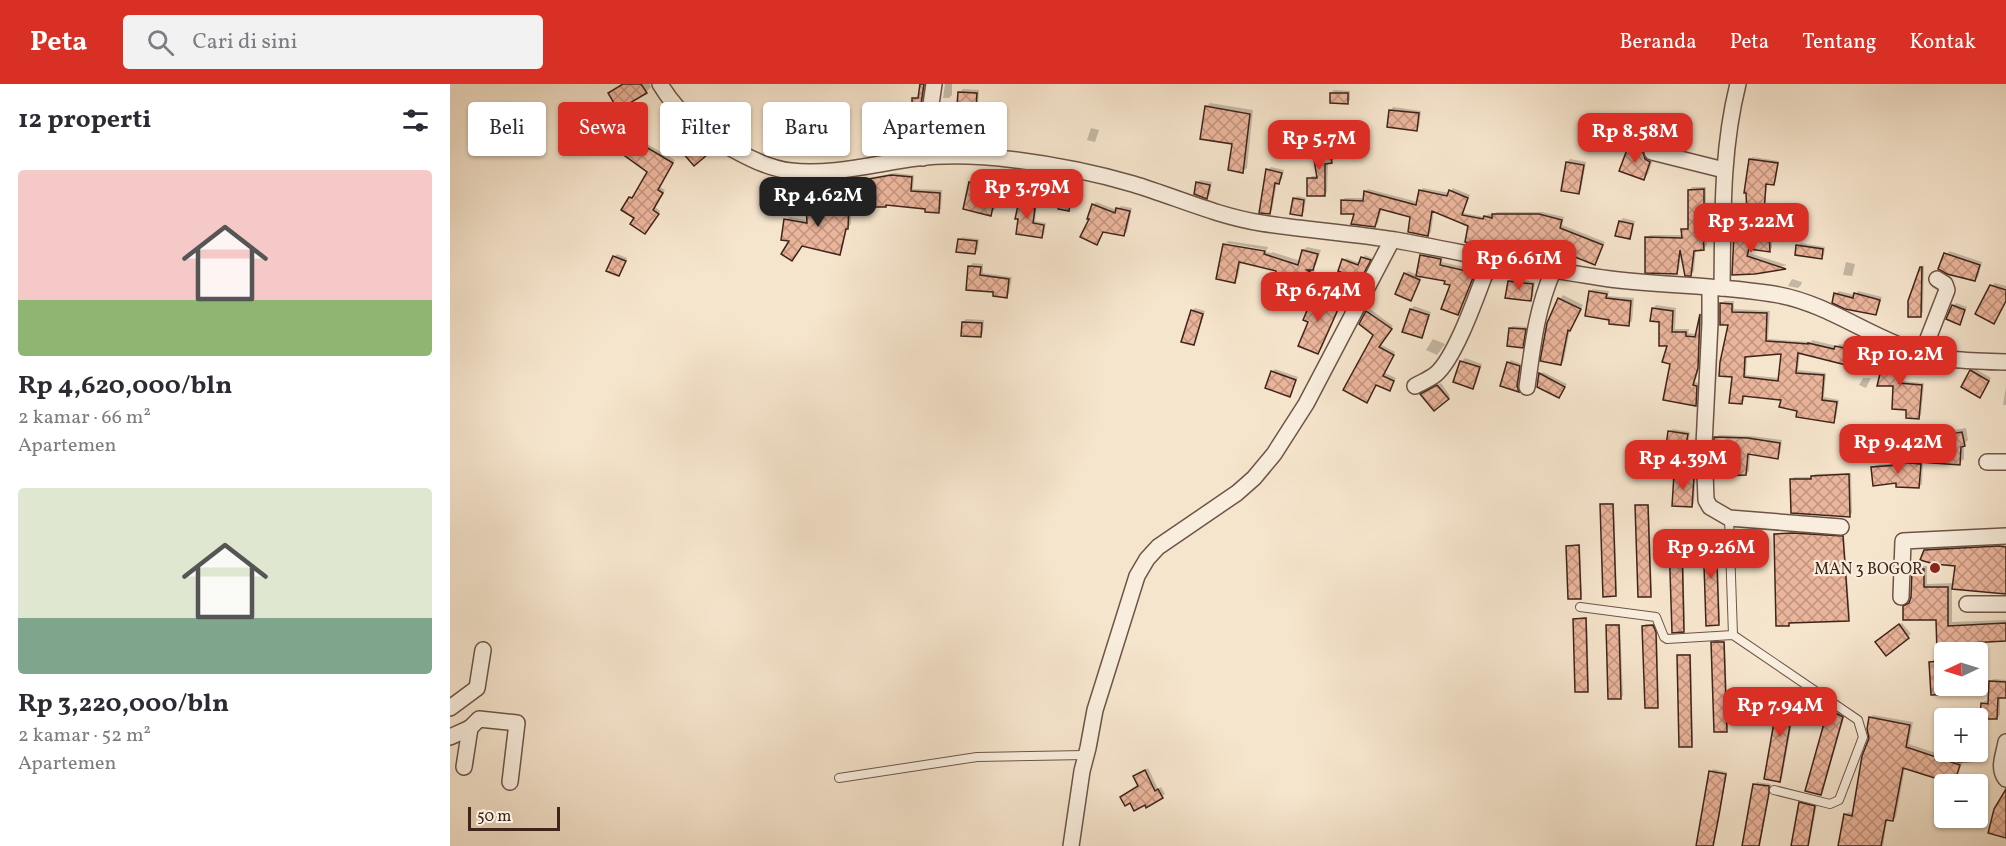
<!DOCTYPE html>
<html lang="id">
<meta charset="utf-8">
<style>
body{margin:0;font-family:Vollkorn,serif;background:#f2f2f3;color:#2b2b33;height:100vh;display:flex;flex-direction:column;font-size:22px;white-space:nowrap}
*{box-sizing:border-box;margin:0}
p{font-size:20px;color:#7c7c81}
.icon{flex:none;width:33px;height:33px;fill:none;stroke:currentColor;stroke-width:2;stroke-linecap:round;stroke-linejoin:round}
.map{position:relative;flex:1;overflow:hidden}
.panel{display:flex;flex-direction:column;background:#fff;width:450px}
.panel>*{flex:none}
.top-card{position:absolute;left:18px;top:18px;width:570px;height:54px;display:flex;gap:12px}
.needle{width:39px;rotate:266deg}
.tools{position:absolute;left:1484px;top:558px;display:grid;gap:12px}
.tools a{display:grid;place-items:center;width:54px;height:54px;border-radius:6px;background:#fff;box-shadow:0 2px 4px #0004;font-size:30px}
.scale{position:absolute;left:18px;bottom:15px;width:92px;box-sizing:border-box;padding-left:6px;border:3px solid #3f241a;border-top:0;font-size:16px;line-height:21px;white-space:nowrap;color:#3f241a;-webkit-text-stroke:4px #f9eede;paint-order:stroke}
.price{position:absolute;translate:-50% -51px;padding:0 14px;border-radius:12px;background:#d93025;color:#fff;font-size:20px;line-height:39px;filter:drop-shadow(0 2px 3px #0008)}
.price::after{content:'';position:absolute;left:50%;top:36px;width:18px;height:14px;margin-left:-9px;background:inherit;clip-path:polygon(0 0,100% 0,50% 100%)}
.price.on{background:#222;color:#fff}
ul{padding:0;list-style:none}
li{display:grid;align-content:center;gap:12px;height:318px;padding:0 18px}
li span{display:grid;place-items:center;height:186px;border-radius:6px;color:#555}
li>.icon{margin-inline-start:auto}
span .icon{width:108px;height:108px;fill:#fffc;stroke-width:1}
li b{font-size:26px}
h2{display:flex;justify-content:space-between;align-items:center;height:72px;padding:0 18px;font-size:26px}
.chip{padding:0 21px;border-radius:6px;background:#fff;box-shadow:0 2px 4px #0004;font-size:21px;line-height:54px}
.chip.on{background:#d93025;color:#fff}
header{display:flex;align-items:center;gap:36px;box-sizing:border-box;height:84px;padding:0 30px;background:#d93025;color:#fff}
header strong{font-size:28px}
nav{display:flex;gap:33px;margin-inline-start:auto;font-size:21px}
.search{width:420px;height:54px;background:#f2f2f3;display:flex;align-items:center;gap:15px;box-sizing:border-box;padding:0 21px;border-radius:6px;color:#7c7c81;font-size:22px}
main{display:flex;flex:1;min-height:0}
.map>svg:first-child{display:block}
.shadow{fill:#0003;fill-rule:evenodd}
.building{fill:url(#building-cross-hatch);stroke:#3f241a;stroke-width:1.5;fill-rule:evenodd}
.lines{fill:none;stroke-linecap:round;stroke-linejoin:round}
.lane-casing{stroke:#6d5447;stroke-width:10}
.street-casing{stroke:#6d5447;stroke-width:18}
.lane{stroke:#f9eede;stroke-width:8}
.street{stroke:#f9eede;stroke-width:15}
.poi-dot{fill:#8f2418;stroke:#f9eede;stroke-width:2}
.labels{text-anchor:middle;stroke-width:4.5;stroke-linejoin:round;paint-order:stroke}
.poi-label{font-size:16px;fill:#3f241a;stroke:#f9eede;text-anchor:end}
</style>
<header>
<strong>Peta</strong>
<div class="search"><svg class="icon" aria-label="search" viewBox="0 0 24 24"><circle cx="10" cy="10" r="6"/><path d="M15 15l6 6"/></svg>Cari di sini</div>
<nav><a>Beranda</a><a>Peta</a><a>Tentang</a><a>Kontak</a></nav>
</header>
<main>
<section class="panel">
<h2>12 properti<svg class="icon" aria-label="filters" viewBox="0 0 24 24"><path d="M4 7h16M4 17h16"/><circle cx="9" cy="7" r="2"/><circle cx="15" cy="17" r="2"/></svg></h2>
<ul>
<li><span style="background:linear-gradient(#f6c9c9 70%,#8fb573 0)"><svg class="icon" aria-label="home" viewBox="0 0 24 24"><path d="M3 11l9-7 9 7M6 9v11h12V9"/></svg></span><div><b>Rp 4,620,000/bln</b><p>2 kamar · 66 m²</p><p>Apartemen</p></div></li>
<li><span style="background:linear-gradient(#dfe7d0 70%,#7fa58c 0)"><svg class="icon" aria-label="home" viewBox="0 0 24 24"><path d="M3 11l9-7 9 7M6 9v11h12V9"/></svg></span><div><b>Rp 3,220,000/bln</b><p>2 kamar · 52 m²</p><p>Apartemen</p></div></li>
</ul>
</section>
<div class="map">
<svg width="1556" height="762" viewBox="0 0 1556 762">
<defs>
<pattern id="building-cross-hatch" width="8" height="8" patternUnits="userSpaceOnUse" patternTransform="scale(1.5)"><rect width="8" height="8" fill="#ebb59b"/><path d="M0 0l8 8M0 8l8-8" fill="none" stroke="#c0937e"/></pattern>
</defs>
<rect width="100%" height="100%" fill="#f6e5cd"/>
<filter id="stains"><feTurbulence type="fractalNoise" baseFrequency=".00333" numOctaves="4"/><feColorMatrix values="0 0 0 0 .2 0 0 0 0 .09 0 0 0 0 .02 0 0 0 .5 -.17"/></filter>
<radialGradient id="worn" r=".72"><stop offset=".6" stop-color="#630" stop-opacity="0"/><stop offset="1" stop-color="#630" stop-opacity=".3"/></radialGradient>
<g class="shadow">
<path d="M173 0H199L201 3 196 8 160 10Z"/>
<path d="M471 0H477L467 57 464 59 460 40 450 26 453 23H464V15L470 12Z"/>
<path d="M502 0V11L499 14H493L495 0Z"/>
<path d="M513 5 529 6 528 20 525 22 510 8Z"/>
<path d="M884 6 900 7V16L897 19 881 9Z"/>
<path d="M760 19 803 26 797 84 793 87 784 59 756 23Z"/>
<path d="M943 23 971 27 969 43 966 45 941 26Z"/>
<path d="M529 25 544 30 534 58 531 61 527 28Z"/>
<path d="M225 30 242 46 259 67 244 80 222 32Z"/>
<path d="M641 44 649 46 645 58 637 56Z"/>
<path d="M180 46 193 56 192 57 225 76 210 103 215 106 205 123 210 127 198 145 186 133 180 114 185 112 199 88 167 64Z"/>
<path d="M882 57 885 75 878 78 877 108 874 111 859 95 862 92H869L863 63 866 60Z"/>
<path d="M1184 59 1197 64 1204 73 1198 90 1194 94 1179 64Z"/>
<path d="M1303 73 1329 77 1326 97 1324 100 1317 99 1315 124 1313 127 1300 75Z"/>
<path d="M1120 75 1136 78 1131 106 1129 108 1117 78Z"/>
<path d="M821 83 834 86 832 95 827 98 822 126 819 129 818 86Z"/>
<path d="M445 89 464 91 463 105 492 106 491 125 488 128 477 123 438 120 436 122 415 97 418 94Z"/>
<path d="M525 94 551 99 545 125 540 130 520 98Z"/>
<path d="M750 96 762 98 760 110 757 113 747 99Z"/>
<path d="M615 101 624 102 621 122 618 125 612 104Z"/>
<path d="M378 102 382 117 401 118V140L397 144 392 167 389 169 342 156 336 136 339 133 359 136 358 122 360 119 368 118 366 107 368 104Z"/>
<path d="M1242 103H1256V124L1254 125 1257 161 1254 164 1246 165 1244 187 1241 190 1231 169 1229 185 1227 188 1197 154 1200 151H1233V146L1240 143 1239 106Z"/>
<path d="M973 104 999 109 1003 104 1020 111 1013 129 1035 133 1038 130 1043 131 1047 128H1092L1114 133 1112 141 1155 158 1145 179 1106 164 1102 174 1095 161 1020 141 984 126 981 148 978 151 961 132 932 124 928 139 925 142 892 117 895 114H915V107L918 105 968 118 970 107Z"/>
<path d="M574 110 581 112 579 122 586 123 585 137 596 139 594 150 591 153 567 148 571 113Z"/>
<path d="M847 112 856 114 854 128 851 131 844 115Z"/>
<path d="M646 118 667 126 671 122 682 124 677 148 674 150 654 146 647 159 641 135 643 121Z"/>
<path d="M1173 134 1185 137 1182 151 1179 154 1170 137Z"/>
<path d="M1322 145V164L1319 166 1300 164 1299 169 1337 181 1305 189 1285 149 1288 146Z"/>
<path d="M512 153 529 155 528 166 525 169 509 156Z"/>
<path d="M778 157 818 163 817 166 776 159Z"/>
<path d="M1351 159 1375 163 1374 171 1371 174 1348 162Z"/>
<path d="M775 160V162L822 169V168L851 177 853 166 857 163 871 166 866 181 863 184 865 185 863 194 859 198 852 196 845 206 847 195 828 186 791 177 788 193 784 197 775 161Z"/>
<path d="M1499 167 1532 178 1528 193 1525 195 1490 185Z"/>
<path d="M974 168 993 172 992 178 1027 186 1007 230 1002 200 997 196 972 192 960 215 955 190 958 187 968 191 972 171Z"/>
<path d="M167 170 177 174 169 191 164 173Z"/>
<path d="M915 171 922 174 909 198 894 176 896 174 910 179Z"/>
<path d="M1396 178 1405 180 1402 192 1393 191Z"/>
<path d="M523 179 533 180V189L562 193 559 210 556 213 545 207 520 182Z"/>
<path d="M1474 181 1473 228 1471 231V184Z"/>
<path d="M1062 194 1085 198 1083 213 1080 216 1059 197Z"/>
<path d="M1342 195 1352 198 1351 201 1348 204 1338 202Z"/>
<path d="M1545 199 1556 202V217L1542 202Z"/>
<path d="M1143 205 1159 207 1158 212 1184 214 1182 237 1179 240 1161 235 1140 207Z"/>
<path d="M870 206 893 216 872 264 868 268 860 237 855 235 866 211Z"/>
<path d="M1389 207 1405 211 1408 207 1432 213 1428 227 1425 230 1386 210Z"/>
<path d="M1113 211 1133 221 1120 245 1114 276 1111 280 1110 215Z"/>
<path d="M1274 217H1284V225L1320 227 1318 255 1361 258 1362 256 1387 262 1389 260 1406 263 1405 268 1420 266 1422 282 1419 285 1350 268 1348 286 1376 289 1374 313 1389 316 1386 334 1383 337 1348 326 1333 314 1295 311 1294 316 1292 319 1283 291 1280 240 1271 220ZM1332 269 1330 294 1296 291 1297 271Z"/>
<path d="M1506 219 1517 223 1509 239 1503 222Z"/>
<path d="M1206 221 1226 224 1225 245H1239L1238 249 1247 250 1253 230 1251 279 1245 298 1250 299 1249 317 1246 321 1221 279 1219 261 1211 237 1203 225Z"/>
<path d="M964 222 981 228 974 249 972 252 961 225Z"/>
<path d="M745 224 755 227 746 257 744 260 742 227Z"/>
<path d="M920 225 943 242 930 260 945 268 935 289 946 294 940 305 927 300 917 317 925 250 917 228Z"/>
<path d="M516 235 534 236 533 249 530 252 513 238Z"/>
<path d="M1063 242 1078 243 1075 259 1072 262 1060 244Z"/>
<path d="M983 255 995 260 987 271 976 266Z"/>
<path d="M1439 267 1457 272 1451 297 1474 299 1471 331 1469 333 1458 324 1445 301 1437 270Z"/>
<path d="M1015 274 1032 280 1026 300 1023 303 1005 297 1012 277Z"/>
<path d="M1061 276 1072 280 1070 298 1071 304 1068 306 1058 279Z"/>
<path d="M1524 284 1541 294 1533 309 1521 287Z"/>
<path d="M825 285 848 293 839 311 822 288Z"/>
<path d="M1093 288 1117 300 1109 312 1090 290Z"/>
<path d="M1413 294H1421L1416 304 1409 301Z"/>
<path d="M991 299 1000 312 998 314 975 308Z"/>
<path d="M1556 303V321H1553Z"/>
<path d="M1516 344 1518 356 1514 360V375L1509 379 1473 377 1472 400 1469 403 1448 398 1423 384 1426 381 1449 379 1452 376 1470 377 1467 356 1471 352Z"/>
<path d="M1223 345 1240 348 1238 361 1235 364 1220 347Z"/>
<path d="M1269 351 1302 352 1332 356 1330 370 1327 373 1300 369 1299 387 1296 390 1277 362 1266 354Z"/>
<path d="M1228 388 1246 389 1244 419 1242 422 1225 391Z"/>
<path d="M1401 389 1402 429 1400 431 1342 396 1344 393H1362L1365 390Z"/>
<path d="M1153 419H1164L1167 509 1165 511 1151 421Z"/>
<path d="M1188 420H1199L1202 510 1200 512 1187 422Z"/>
<path d="M1267 448 1270 538 1268 540 1255 450Z"/>
<path d="M1345 448 1394 451 1400 533 1398 535 1340 539 1339 540 1325 451Z"/>
<path d="M1222 456H1233L1235 545 1234 546 1221 458Z"/>
<path d="M1556 459V508L1502 503V538L1556 536V556L1523 557 1524 568H1494V602H1524V604L1482 610 1480 579 1485 574H1489L1487 534 1454 523 1461 517 1463 486 1467 482H1477V500L1504 499 1506 481 1475 467 1479 462Z"/>
<path d="M1130 460 1132 512 1130 514 1118 462Z"/>
<path d="M1137 533 1139 605 1137 607 1124 535Z"/>
<path d="M1452 539 1461 550 1436 570 1430 556Z"/>
<path d="M1160 540H1170L1173 612 1171 613 1158 542Z"/>
<path d="M1195 540H1204L1207 546 1209 621 1207 623 1194 542Z"/>
<path d="M1264 557H1275L1278 644 1276 646 1263 559Z"/>
<path d="M1230 570H1241L1243 660 1242 661 1228 572Z"/>
<path d="M1543 595 1556 596V612H1550V631L1547 634 1532 620 1535 617H1540L1541 598Z"/>
<path d="M1333 608 1347 611 1332 694 1330 696V611Z"/>
<path d="M1382 623 1395 630 1373 707 1370 710 1379 626Z"/>
<path d="M1510 625 1529 628 1528 638 1527 634H1506L1507 628Z"/>
<path d="M1423 631 1463 638 1459 660 1510 677 1509 668H1527V657H1532V672L1530 675 1513 676 1506 697 1503 700 1455 683 1446 733 1443 736 1437 735 1433 762H1390L1395 731 1398 728 1404 729 1420 655V634Z"/>
<path d="M698 684 708 705 711 703 715 710 697 722 685 692Z"/>
<path d="M1263 685 1277 688 1264 762H1248L1261 688Z"/>
<path d="M1307 698 1321 700 1310 762H1294L1305 700Z"/>
<path d="M1353 717 1367 720 1359 762H1343L1350 719Z"/>
</g>
<g class="building">
<path d="M173 0H191L197 9 168 26 158 9Z"/>
<path d="M470 0H474L465 61H458V41H448L449 25H462V14H468Z"/>
<path d="M508 8 527 9 526 24 507 22Z"/>
<path d="M880 9H898V20L880 19Z"/>
<path d="M755 22 800 30 793 89 778 86 782 60 750 55Z"/>
<path d="M939 26 969 29 967 47 937 43Z"/>
<path d="M525 27 542 33 531 63 513 62Z"/>
<path d="M221 31 240 49 257 71 244 82 227 62 232 58 212 42Z"/>
<path d="M177 48 192 59 191 60 223 79 208 106 213 109 203 126 209 130 195 150 180 140 184 134 171 126 179 113 182 114 197 88 164 64Z"/>
<path d="M879 59 882 79 875 80V112H857V94H867L862 63Z"/>
<path d="M1178 63 1193 68 1195 75 1200 78 1194 96 1169 87Z"/>
<path d="M1299 75 1328 79 1324 101 1316 100 1314 128H1297L1296 109H1294Z"/>
<path d="M1116 78 1134 81 1129 110 1111 107Z"/>
<path d="M816 85 832 89 829 100 825 99 820 130 809 129Z"/>
<path d="M441 91 462 93 461 107 490 109 489 129 475 128V125L436 121V123H418L413 96Z"/>
<path d="M519 98 547 104 541 132 513 125Z"/>
<path d="M746 98 760 101 757 115 744 110Z"/>
<path d="M611 103 622 105 619 127 608 125Z"/>
<path d="M376 104 379 119 399 120 398 145H396L390 171 352 162 342 177 331 170 339 157 331 156 334 135 357 139 356 121 367 120 364 107Z"/>
<path d="M1254 105V128H1252L1254 166 1244 167 1241 192H1235L1230 166 1227 190 1195 189V153L1232 154 1231 145H1238V106Z"/>
<path d="M969 106 997 112 999 106 1018 114 1012 131 1033 135 1034 132 1042 134V130H1089L1112 136 1110 144 1153 161 1145 181 1105 165 1102 176 1090 173 1093 163 1038 164 1015 158 1018 142 982 127 978 152 958 148 960 133 930 125 925 143 901 140 904 130H891V116L913 117 914 107 966 121Z"/>
<path d="M570 112 579 114 577 124 585 125 583 139 594 141 592 154 566 150 568 135H565Z"/>
<path d="M843 114 854 116 852 132 840 130Z"/>
<path d="M642 120 665 129 666 124 680 127 674 152 653 148 647 161 630 153 639 135H637Z"/>
<path d="M1169 137 1183 140 1180 155 1165 152Z"/>
<path d="M1319 148 1320 168 1299 165 1297 172 1336 185 1305 190 1282 191 1284 149Z"/>
<path d="M508 155 527 157 525 170 506 168Z"/>
<path d="M773 160 815 167 814 170 848 181 852 166 868 170 863 186H857L862 189 859 200 851 198 846 207 842 206 845 196 826 190V187L789 178 785 199 766 195Z"/>
<path d="M1346 161 1373 165 1372 175 1345 171Z"/>
<path d="M1494 169 1530 181 1525 197 1497 190 1488 185Z"/>
<path d="M970 171 991 175 990 181 1025 189 1008 231 991 225 1000 201 994 200 995 197 966 192Z"/>
<path d="M163 172 176 177 169 192 156 187Z"/>
<path d="M911 173 921 176 907 202 901 200 904 194 888 187 892 175 908 181Z"/>
<path d="M518 182 531 183 530 191 559 195 557 214 543 212V208L516 206Z"/>
<path d="M1470 183H1472L1471 233H1458V217Z"/>
<path d="M954 189 970 196 961 217 945 210Z"/>
<path d="M1058 197 1083 200 1081 217 1055 214Z"/>
<path d="M1540 201 1556 206V217L1544 240 1525 230Z"/>
<path d="M1139 207 1157 210 1156 214 1181 217 1179 242 1159 240V236L1135 232Z"/>
<path d="M1384 209 1403 214 1404 209 1430 216 1426 231 1395 225 1382 219Z"/>
<path d="M864 210 890 221 868 270 848 262 858 238 853 236Z"/>
<path d="M1108 214 1131 225 1120 247 1118 246 1111 281 1090 277 1097 239Z"/>
<path d="M1270 219 1282 220V228L1317 229 1316 257 1358 260V259L1384 265 1385 262 1404 266 1403 270 1418 268 1420 287 1348 269 1346 289 1374 291 1372 316 1387 318 1384 339 1346 333 1347 327 1329 323 1331 316 1293 312 1292 320 1279 319 1282 293 1269 292 1270 278 1278 241H1270ZM1331 270 1328 297 1294 293 1295 273Z"/>
<path d="M1502 221 1515 226 1510 241 1496 235Z"/>
<path d="M1202 224 1223 227 1222 248H1236V252L1245 253 1250 230 1248 284 1243 301 1247 302 1246 322 1213 316 1220 280 1212 278 1217 262H1209V238L1200 237Z"/>
<path d="M960 225 979 231 972 254 952 248Z"/>
<path d="M741 226 753 230 744 261 731 258Z"/>
<path d="M916 227 942 245 929 263 944 271 933 292 944 297 940 307 926 301 917 319 893 306 923 251 909 240Z"/>
<path d="M512 238 532 239 531 253 511 252Z"/>
<path d="M1059 244 1076 245 1073 264 1057 262Z"/>
<path d="M1435 269 1455 274 1449 299 1472 301 1469 335 1456 334V326L1442 325 1443 302H1427Z"/>
<path d="M1010 277 1030 283 1023 305 1003 298Z"/>
<path d="M1057 278 1070 282 1067 302 1069 308 1050 302Z"/>
<path d="M1520 286 1539 297 1530 314 1511 303Z"/>
<path d="M821 287 846 296 840 313 815 304Z"/>
<path d="M1089 289 1115 303 1109 314 1087 303Z"/>
<path d="M987 301 999 315 984 327 970 310Z"/>
<path d="M1218 347 1238 350 1235 366 1216 362Z"/>
<path d="M1512 348 1515 362 1511 363 1510 381 1469 378 1465 356Z"/>
<path d="M1264 353 1298 354 1330 359 1328 375 1298 370 1296 391 1273 392 1275 364 1264 363Z"/>
<path d="M1448 378 1471 380 1469 404 1446 403V399L1423 402 1421 383 1448 381Z"/>
<path d="M1224 390 1244 392 1242 423 1222 422Z"/>
<path d="M1399 390 1400 433 1341 429 1340 395H1361V392Z"/>
<path d="M1150 420H1163L1166 512 1153 513Z"/>
<path d="M1185 421H1198L1201 513H1188Z"/>
<path d="M1266 449 1269 541 1256 542 1253 450Z"/>
<path d="M1342 449 1393 452 1399 537 1339 539V542H1326L1324 450Z"/>
<path d="M1219 457H1232L1234 548 1222 549Z"/>
<path d="M1129 461 1131 515H1118L1116 462Z"/>
<path d="M1549 462 1556 463V510L1502 505 1505 482 1484 480 1470 476 1474 466Z"/>
<path d="M1462 485H1474V503H1498V542L1556 539V557L1519 559 1520 568H1487L1486 536H1453V522L1459 519 1461 513Z"/>
<path d="M1136 534 1138 608H1125L1123 535Z"/>
<path d="M1449 540 1459 554 1436 572 1425 558Z"/>
<path d="M1156 541H1169L1171 615H1158Z"/>
<path d="M1203 541 1206 548 1208 624H1195L1192 542Z"/>
<path d="M1261 558H1274L1277 648H1264Z"/>
<path d="M1227 571H1240L1242 663H1229Z"/>
<path d="M1494 577V602H1525V610L1481 611 1479 578Z"/>
<path d="M1539 597 1556 598V614H1548L1547 635H1530L1531 619 1538 620Z"/>
<path d="M1329 610 1345 613 1330 698 1314 695Z"/>
<path d="M1378 625 1393 633 1371 711 1355 707Z"/>
<path d="M1419 633 1460 641 1456 663 1510 681 1504 700 1453 684 1443 737 1436 736 1431 762H1388L1394 730 1402 732 1412 672 1419 654 1417 645Z"/>
<path d="M1508 668H1530V677L1508 678Z"/>
<path d="M695 686 705 707 708 705 713 714 696 724 695 721 684 727 680 719 675 722 670 713 688 702 683 692Z"/>
<path d="M1259 687 1276 690 1269 731 1263 762H1246Z"/>
<path d="M1303 700 1319 702V709L1309 762H1292Z"/>
<path d="M1556 705V754L1538 749 1544 725Z"/>
<path d="M1349 718 1365 722 1358 762H1341Z"/>
</g>
<g class="lines">
<g class="lane-casing">
<g id="lane">
<path d="M1279 434 1283 551"/>
<path d="M1130 523 1206 533 1214 553 1217 555 1283 551 1408 636 1413 653 1389 716 1380 720 1324 706"/>
<path d="M389 694 527 673 635 671"/>
</g>
</g>
<g class="street-casing">
<g id="street">
<path d="M210 0C229 32 256 52 288 68 305 77 322 85 341 87 380 92 428 79 467 74 499 70 534 72 566 76 605 81 645 89 683 100 726 113 767 132 811 139 856 146 900 149 945 156 1016 169 1088 185 1160 195 1216 202 1273 201 1329 211 1376 220 1414 249 1459 265 1490 277 1523 277 1556 278"/>
<path d="M1202 68 1274 86"/>
<path d="M473 74 484 0"/>
<path d="M1260 204V239L1254 361 1256 416 1260 423 1279 434 1391 443"/>
<path d="M1272 204C1273 136 1271 67 1288 0"/>
<path d="M1472 270 1497 206 1495 200 1487 195"/>
<path d="M965 302C972 298 980 295 986 290 1007 272 1030 202 1041 174"/>
<path d="M1077 303C1083 260 1086 227 1103 187"/>
<path d="M1537 378H1556"/>
<path d="M1451 513 1453 457 1556 452"/>
<path d="M1517 520H1556"/>
<path d="M0 624 27 604 33 566"/>
<path d="M0 653 20 644"/>
<path d="M1556 658C1554 671 1547 684 1556 695"/>
<path d="M14 683 20 644 29 635 67 639 60 698"/>
<path d="M621 762 632 687 638 664 645 626 687 492 697 475 708 463 787 409 804 394 824 370 856 320 942 156"/>
</g>
</g>
<use href="#lane" class="lane"/>
<use href="#street" class="street"/>
</g>
<circle class="poi-dot" cx="1485" cy="484" r="6"/>
<g class="labels">
<g class="poi-label">
<text x="1473" y="490">MAN 3 BOGOR</text>
</g>
</g>
<rect width="100%" height="100%" filter="url(#stains)"/>
<rect width="100%" height="100%" fill="url(#worn)"/>
</svg>
<div class="tools">
<a><svg class="needle" viewBox="-14 -14 28 28"><path d="M0-13l5 13h-10z" fill="#e53935"/><path d="M0 13l5-13h-10z" fill="#7c7c81"/></svg></a>
<a>+</a>
<a>−</a>
</div>
<div class="scale">50 m</div>
<b class="price" style="left:1185px;top:80px">Rp 8.58M</b>
<b class="price" style="left:869px;top:87px">Rp 5.7M</b>
<b class="price" style="left:577px;top:136px">Rp 3.79M</b>
<b class="price on" style="left:368px;top:144px">Rp 4.62M</b>
<b class="price" style="left:1301px;top:170px">Rp 3.22M</b>
<b class="price" style="left:1069px;top:207px">Rp 6.61M</b>
<b class="price" style="left:868px;top:239px">Rp 6.74M</b>
<b class="price" style="left:1450px;top:303px">Rp 10.2M</b>
<b class="price" style="left:1448px;top:391px">Rp 9.42M</b>
<b class="price" style="left:1233px;top:407px">Rp 4.39M</b>
<b class="price" style="left:1261px;top:496px">Rp 9.26M</b>
<b class="price" style="left:1330px;top:654px">Rp 7.94M</b>
<div class="top-card">
<a class="chip">Beli</a>
<a class="chip on">Sewa</a>
<a class="chip">Filter</a>
<a class="chip">Baru</a>
<a class="chip">Apartemen</a>
</div>
</div>
</main>
